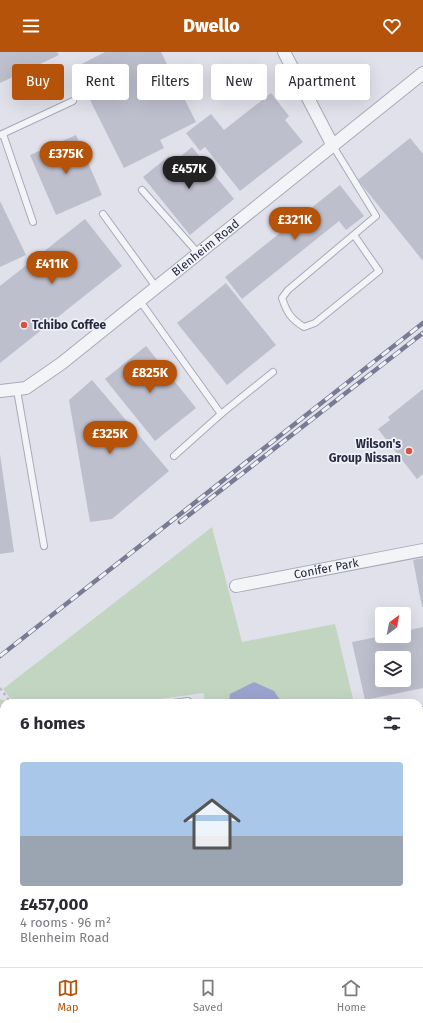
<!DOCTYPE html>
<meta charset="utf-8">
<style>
body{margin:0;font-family:"Fira Sans",sans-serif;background:#f2f2f3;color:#2b2b33;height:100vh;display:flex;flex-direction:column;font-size:15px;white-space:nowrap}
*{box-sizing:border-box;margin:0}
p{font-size:13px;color:#7c7c81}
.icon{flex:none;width:22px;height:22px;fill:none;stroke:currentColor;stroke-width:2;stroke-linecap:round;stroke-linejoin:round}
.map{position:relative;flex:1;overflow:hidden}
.drawer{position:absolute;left:0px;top:647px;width:423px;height:268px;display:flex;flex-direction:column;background:#fff;border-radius:12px 12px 0 0;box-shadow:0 4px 16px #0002}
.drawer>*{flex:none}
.hud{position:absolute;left:12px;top:12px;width:399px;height:36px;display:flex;gap:8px}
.needle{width:26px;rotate:32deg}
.buttons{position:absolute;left:375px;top:555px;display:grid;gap:8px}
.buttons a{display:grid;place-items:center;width:36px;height:36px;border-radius:4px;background:#fff;box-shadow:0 4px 16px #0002;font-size:20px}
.price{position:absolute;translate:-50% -34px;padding:0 9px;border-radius:14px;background:#b45309;color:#fff;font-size:13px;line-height:26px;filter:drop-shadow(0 1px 2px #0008)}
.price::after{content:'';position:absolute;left:50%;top:24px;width:12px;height:9px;margin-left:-6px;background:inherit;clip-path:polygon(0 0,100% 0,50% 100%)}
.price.active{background:#222;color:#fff}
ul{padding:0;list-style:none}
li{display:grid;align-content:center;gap:8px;height:212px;padding:0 20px}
li span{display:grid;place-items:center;height:124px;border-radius:4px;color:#555}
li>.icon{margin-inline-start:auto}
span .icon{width:72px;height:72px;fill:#fffc;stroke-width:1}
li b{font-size:17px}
h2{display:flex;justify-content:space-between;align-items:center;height:48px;padding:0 20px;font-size:17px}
.chip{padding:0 14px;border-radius:4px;background:#fff;box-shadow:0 4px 16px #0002;font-size:14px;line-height:36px}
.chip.active{background:#b45309;color:#fff}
header{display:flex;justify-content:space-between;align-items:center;height:52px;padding:0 20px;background:#b45309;color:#fff;font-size:18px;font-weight:800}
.tabs{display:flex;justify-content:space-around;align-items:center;height:56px;border-top:1px solid #e1e1e2;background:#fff;font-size:11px;color:#7c7c81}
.tabs a{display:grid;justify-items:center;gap:2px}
.tabs .active{color:#b45309}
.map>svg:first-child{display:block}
.green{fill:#c1d5c1}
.water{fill:#99a3cd}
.building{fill:#bdbfcd;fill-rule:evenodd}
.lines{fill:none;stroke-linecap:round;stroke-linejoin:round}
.service-casing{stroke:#a9aab8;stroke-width:8}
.minor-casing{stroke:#a9aab8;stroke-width:14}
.path{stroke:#bebfc9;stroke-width:2.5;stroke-dasharray:3 3;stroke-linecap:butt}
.service{stroke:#f3f4f8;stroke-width:6}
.minor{stroke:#f3f4f8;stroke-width:12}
.rail-casing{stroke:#797b95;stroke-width:4.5}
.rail{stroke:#f0f1f7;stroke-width:3;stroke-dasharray:9;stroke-linecap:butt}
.poi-dot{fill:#d8523d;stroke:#f0f1f7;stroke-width:1.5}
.labels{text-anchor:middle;stroke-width:3.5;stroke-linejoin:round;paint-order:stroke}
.street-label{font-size:12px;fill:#282a43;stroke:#f0f1f7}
.poi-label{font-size:12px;font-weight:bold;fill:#282a43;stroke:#f0f1f7;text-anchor:start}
</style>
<header><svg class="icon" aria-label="menu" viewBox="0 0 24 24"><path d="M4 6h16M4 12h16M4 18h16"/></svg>Dwello<svg class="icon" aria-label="heart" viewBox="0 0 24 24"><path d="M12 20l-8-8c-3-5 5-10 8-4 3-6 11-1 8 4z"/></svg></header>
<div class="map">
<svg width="423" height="915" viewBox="0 0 423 915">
<rect width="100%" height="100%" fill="#e0e1ea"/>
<g class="green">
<path d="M212 475 242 590 335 572 354 651H204V641L130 651H95L93 650 83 651H16L11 647 3 637Z"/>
<path d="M1 647 7 651H4V691H0V648Z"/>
</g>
<path class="water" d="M254 630 274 639 282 651H229L230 642Z"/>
<g class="building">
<path d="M0 0H57L59 3 0 31Z"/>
<path d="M105 0H161L196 70 160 88 164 96 124 116 74 16Z"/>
<path d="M271 41 289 64 285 68 303 90 240 139 205 95 200 99 186 81 211 62 224 78Z"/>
<path d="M76 83 102 143 56 163 30 103Z"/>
<path d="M410 86 423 102V209L358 128Z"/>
<path d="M192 95 234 147 190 183 143 125 169 104 174 110Z"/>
<path d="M340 133 364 164 346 178 339 169 242 247 225 225Z"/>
<path d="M0 149 26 203 0 215Z"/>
<path d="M85 167 122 214 0 311V234Z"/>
<path d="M226 231 276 293 227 333 177 271Z"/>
<path d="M146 294 196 356 155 389 105 327Z"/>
<path d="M92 328 169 419 112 467 90 470 69 348Z"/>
<path d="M423 337V422L417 427 378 377 390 368 388 365Z"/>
<path d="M0 402 14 500 0 502Z"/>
<path d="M423 506V555H422L413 508Z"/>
<path d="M423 575V636L365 648 352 590 382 584H404V579ZM382 606H404V628H382Z"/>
<rect x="0" y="696" width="4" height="25"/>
<rect x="419" y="716" width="4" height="43"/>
<path d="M0 733H4V755H2Z"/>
<rect x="19" y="911" width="20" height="4"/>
<rect x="94" y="911" width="16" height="4"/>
<path d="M150 911H172V913L150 914Z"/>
<rect x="223" y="911" width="24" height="4"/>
</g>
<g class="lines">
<g class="service-casing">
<g id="service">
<path d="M3 82 33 170"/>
<path d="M0 83 73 49"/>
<path d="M333 94 376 164 288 238 282 246C287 261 291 267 304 275L315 271 379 219 354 183"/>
<path d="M142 138 198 201"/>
<path d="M103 162 156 235"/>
<path d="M140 249 221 362"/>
<path d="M17 338 44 494"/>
<path d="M174 404 221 362 273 320"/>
<path d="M173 651 188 649V651"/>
<path d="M419 659 423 658"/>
<path d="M419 689V706"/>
<path d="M0 728 4 727"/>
<path d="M419 768H422"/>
</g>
</g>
<g class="minor-casing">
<g id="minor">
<path d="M284 0 333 94"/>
<path id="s1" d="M0 339 26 336 62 311 423 21"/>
<path id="s2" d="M236 534 423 498"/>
<path d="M419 826 423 830"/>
<path d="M419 853 423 846"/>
<path d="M133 911 134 915"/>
<path d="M263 911V915"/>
<path d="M418 911V915"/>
</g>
</g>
<path class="path" d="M0 636 11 651"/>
<use href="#service" class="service"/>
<use href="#minor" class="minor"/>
<g class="rail-casing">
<g id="rail">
<path d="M180 470 423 281"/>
<path d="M0 604 423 271"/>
</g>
</g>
<use href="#rail" class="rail"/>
</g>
<g class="poi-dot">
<circle cx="24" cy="273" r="4"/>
<circle cx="409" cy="399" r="4"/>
</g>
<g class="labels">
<g class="street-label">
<text dy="4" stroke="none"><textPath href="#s1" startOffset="254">Blenheim Road</textPath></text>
<text dy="4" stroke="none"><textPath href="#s2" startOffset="92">Conifer Park</textPath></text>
</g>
<g class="poi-label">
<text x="32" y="277">Tchibo Coffee</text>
<text x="401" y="396" text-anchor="end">Wilson's<tspan x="401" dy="14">Group Nissan</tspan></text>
</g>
</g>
</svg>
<div class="buttons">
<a><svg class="needle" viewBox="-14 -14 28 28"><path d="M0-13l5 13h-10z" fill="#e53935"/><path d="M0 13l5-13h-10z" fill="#7c7c81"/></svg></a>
<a><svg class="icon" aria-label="layers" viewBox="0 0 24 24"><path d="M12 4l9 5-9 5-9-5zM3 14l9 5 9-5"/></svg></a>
</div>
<b class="price" style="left:66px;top:123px">£375K</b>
<b class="price active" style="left:189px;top:138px">£457K</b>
<b class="price" style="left:295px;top:189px">£321K</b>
<b class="price" style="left:52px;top:233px">£411K</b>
<b class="price" style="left:150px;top:342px">£825K</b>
<b class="price" style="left:110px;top:403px">£325K</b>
<div class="hud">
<a class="chip active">Buy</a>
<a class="chip">Rent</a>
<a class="chip">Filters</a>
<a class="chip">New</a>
<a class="chip">Apartment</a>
</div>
<section class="drawer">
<h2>6 homes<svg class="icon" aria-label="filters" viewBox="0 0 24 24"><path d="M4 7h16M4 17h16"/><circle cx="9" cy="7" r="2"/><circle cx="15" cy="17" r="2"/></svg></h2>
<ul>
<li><span style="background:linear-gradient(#a9c7e8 60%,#9aa5b1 0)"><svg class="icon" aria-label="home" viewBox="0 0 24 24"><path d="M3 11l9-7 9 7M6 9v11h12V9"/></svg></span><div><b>£457,000</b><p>4 rooms · 96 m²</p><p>Blenheim Road</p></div></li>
</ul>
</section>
</div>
<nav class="tabs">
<a class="active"><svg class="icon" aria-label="map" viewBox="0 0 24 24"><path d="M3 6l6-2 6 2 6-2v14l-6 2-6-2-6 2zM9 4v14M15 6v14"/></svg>Map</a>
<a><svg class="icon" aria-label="saved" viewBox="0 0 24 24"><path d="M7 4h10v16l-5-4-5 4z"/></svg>Saved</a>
<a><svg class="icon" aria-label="home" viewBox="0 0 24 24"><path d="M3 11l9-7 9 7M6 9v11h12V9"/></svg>Home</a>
</nav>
